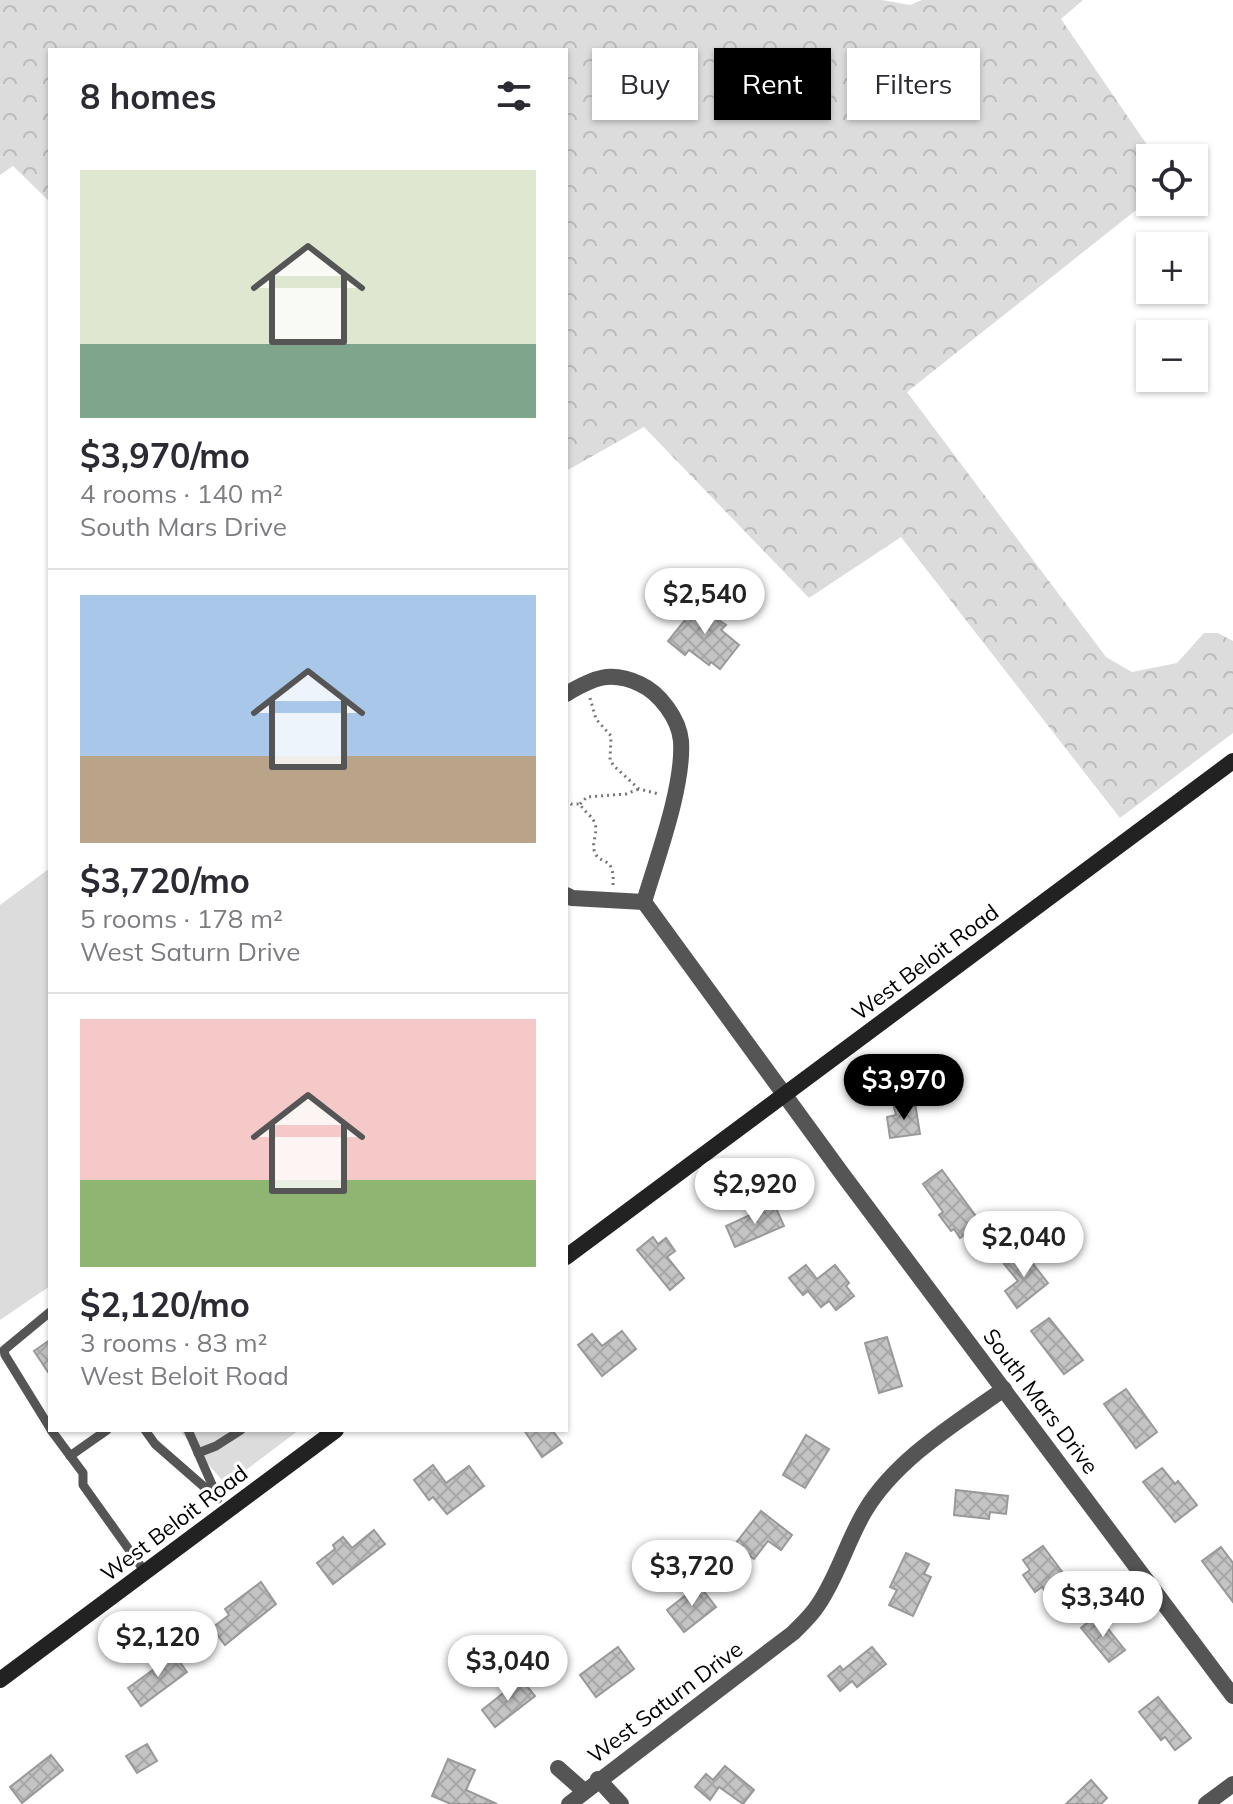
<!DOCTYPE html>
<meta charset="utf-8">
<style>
body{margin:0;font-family:Mulish,sans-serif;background:#f2f2f3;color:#2b2b33;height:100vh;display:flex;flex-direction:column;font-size:30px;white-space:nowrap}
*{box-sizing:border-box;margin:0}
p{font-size:26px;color:#7c7c81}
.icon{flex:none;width:44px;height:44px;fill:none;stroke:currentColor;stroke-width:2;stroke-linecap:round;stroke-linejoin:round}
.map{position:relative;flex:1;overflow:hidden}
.sheet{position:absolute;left:48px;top:48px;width:520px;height:1384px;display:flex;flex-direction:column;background:#fff;border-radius:0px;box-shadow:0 2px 6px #0004}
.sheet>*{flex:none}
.banner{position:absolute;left:592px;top:48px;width:520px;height:72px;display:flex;gap:16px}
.tools{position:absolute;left:1136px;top:144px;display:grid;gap:16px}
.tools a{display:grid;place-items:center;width:72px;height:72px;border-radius:0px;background:#fff;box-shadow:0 2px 6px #0004;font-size:40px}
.price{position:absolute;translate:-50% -68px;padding:0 18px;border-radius:28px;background:#fff;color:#222;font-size:26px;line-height:52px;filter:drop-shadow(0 2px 4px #0008)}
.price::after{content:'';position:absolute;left:50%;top:48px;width:24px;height:18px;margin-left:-12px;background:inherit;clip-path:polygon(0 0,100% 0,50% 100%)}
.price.on{background:#000;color:#fff}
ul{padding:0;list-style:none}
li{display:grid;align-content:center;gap:16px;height:424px;padding:0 32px}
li+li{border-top:2px solid #e1e1e2}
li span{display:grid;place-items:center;height:248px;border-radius:0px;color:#555}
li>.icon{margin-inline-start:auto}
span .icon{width:144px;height:144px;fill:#fffc;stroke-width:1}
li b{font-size:34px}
h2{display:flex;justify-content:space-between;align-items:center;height:96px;padding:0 32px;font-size:34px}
.tag{padding:0 28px;border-radius:0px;background:#fff;box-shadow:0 2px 6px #0004;font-size:28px;line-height:72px}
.tag.on{background:#000;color:#fff}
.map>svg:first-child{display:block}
.forest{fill:url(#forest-crowns)}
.park{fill:#dcdcdc}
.building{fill:url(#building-cross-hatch);stroke:#999;stroke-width:2}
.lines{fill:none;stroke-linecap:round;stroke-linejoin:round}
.path{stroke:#777;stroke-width:3;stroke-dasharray:2 4;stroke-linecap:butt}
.service{stroke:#555;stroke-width:9}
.minor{stroke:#555;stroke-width:16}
.secondary{stroke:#222;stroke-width:16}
.labels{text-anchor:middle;stroke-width:6;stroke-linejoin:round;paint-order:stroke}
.street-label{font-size:22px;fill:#000;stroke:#fff}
</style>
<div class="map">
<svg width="1233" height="1804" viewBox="0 0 1233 1804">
<defs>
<pattern id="forest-crowns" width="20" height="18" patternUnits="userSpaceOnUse" patternTransform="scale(2)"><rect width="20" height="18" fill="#dcdcdc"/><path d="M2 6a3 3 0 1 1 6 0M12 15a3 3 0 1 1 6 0" fill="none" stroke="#bbb"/></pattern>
<pattern id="building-cross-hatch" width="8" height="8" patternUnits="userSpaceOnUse" patternTransform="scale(2)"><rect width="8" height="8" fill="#c4c4c4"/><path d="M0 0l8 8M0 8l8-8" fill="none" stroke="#a7a7a7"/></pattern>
</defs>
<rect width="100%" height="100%" fill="#fff"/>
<path class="forest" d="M0 0H882L910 5 922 0H1083L1061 19 1156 158H1150V199L907 392 1106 657 1132 672 1177 663 1204 633H1218L1233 641V733L1120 818 901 537 809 598 644 427 566 471V50H50V202L13 166 0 175Z"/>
<g class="park">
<path d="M50 868V1286L0 1320V905Z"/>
<path d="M179 1430H299L226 1485Z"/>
</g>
<g class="building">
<path d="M716 602 727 611 719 620 726 625 721 630 739 645 720 669 711 662 709 665 689 650 685 655 668 641 698 604 708 612Z"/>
<path d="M915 1103 920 1134 890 1138 887 1117 896 1115 894 1107Z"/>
<path d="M942 1170 981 1223 960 1238 954 1229 951 1231 939 1215 943 1212 923 1184Z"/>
<path d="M774 1204 784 1226 735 1247 726 1226Z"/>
<path d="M653 1237 658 1244 666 1238 675 1251 667 1257 684 1278 670 1290 637 1250Z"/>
<path d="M1022 1250 1048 1283 1017 1308 1005 1291 1018 1281 1004 1264Z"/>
<path d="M806 1265 817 1279 835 1265 849 1283 846 1286 854 1296 836 1310 829 1301 821 1307 808 1291 803 1295 789 1278Z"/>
<path d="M1049 1318 1083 1360 1064 1374 1031 1331Z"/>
<path d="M622 1331 636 1349 602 1376 578 1345 592 1334 602 1346Z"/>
<path d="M887 1337 902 1386 879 1393 865 1343Z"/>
<path d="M50 1340V1375L34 1351Z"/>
<path d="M1126 1389 1157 1432 1136 1448 1104 1404Z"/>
<path d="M524 1430H552L562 1443 542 1457Z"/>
<path d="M806 1435 829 1449 805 1488 783 1475Z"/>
<path d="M433 1465 446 1483 469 1466 484 1486 447 1514 433 1497 429 1500 414 1480Z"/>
<path d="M1162 1468 1175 1484 1178 1481 1197 1505 1175 1522 1143 1482Z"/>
<path d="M956 1490 1008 1496 1006 1514 990 1512 989 1519 954 1515Z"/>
<path d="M761 1511 792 1535 781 1550 768 1541 754 1559 735 1544Z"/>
<path d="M374 1530 385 1544 333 1584 317 1563 335 1549 333 1545 343 1537 352 1548Z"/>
<path d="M1043 1546 1075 1589 1055 1604 1042 1587 1035 1592 1023 1575 1030 1570 1023 1560Z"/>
<path d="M1221 1547 1233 1563V1602L1202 1561Z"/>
<path d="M906 1553 929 1564 924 1574 931 1577 913 1616 889 1605 897 1590 890 1587Z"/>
<path d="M261 1582 276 1604 225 1645 212 1628 229 1615 225 1609Z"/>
<path d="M699 1585 716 1607 684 1632 667 1610Z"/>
<path d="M1097 1615 1125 1650 1109 1662 1081 1628Z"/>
<path d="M618 1647 634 1669 596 1697 580 1675Z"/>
<path d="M872 1647 886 1664 857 1687 852 1681 840 1691 828 1676 840 1666 843 1670Z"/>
<path d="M171 1650 187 1672 141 1706 128 1688 161 1664 158 1659Z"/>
<path d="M521 1679 535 1696 495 1727 482 1710Z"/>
<path d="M1158 1697 1191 1738 1175 1750 1165 1737 1161 1740 1139 1712Z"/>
<path d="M147 1744 157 1761 137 1773 126 1756Z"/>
<path d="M51 1755 63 1770 22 1803 10 1787Z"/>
<path d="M448 1759 475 1770 466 1790 497 1804H451L432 1796Z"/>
<path d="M725 1766 754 1790 743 1804 719 1787 710 1800 695 1787 706 1774 713 1780Z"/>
<path d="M1091 1780 1107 1798 1101 1804H1066Z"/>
</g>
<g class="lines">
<g class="path">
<path d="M590 698 596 719 611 736 610 760 614 766 639 789 659 794"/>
<path d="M566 800 571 804H580C584 812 593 816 595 824 598 832 592 842 594 850 599 868 615 852 613 886"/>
<path d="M580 804 587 797 626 794 639 789"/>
</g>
<g class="service">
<path d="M50 1312 4 1350 5 1355 50 1428"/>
<path d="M51 1430 83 1473V1485L145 1572"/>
<path d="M145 1430 155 1444 218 1499"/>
<path d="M188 1430 217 1496"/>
<path d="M198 1453 216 1446 241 1430"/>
<path d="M70 1456 107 1430"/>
</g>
<g class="minor">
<path d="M566 694C593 678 610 670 640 684 660 693 679 719 681 741 684 786 657 858 644 902"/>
<path d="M566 895 572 898 644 902"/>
<path d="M644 902 843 1175 1233 1696"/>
<path d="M558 1768 584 1791"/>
<path d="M598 1779 621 1804"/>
<path d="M569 1804 793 1633C802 1624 811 1616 818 1605 838 1576 847 1541 865 1511 896 1459 956 1423 1004 1389"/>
<path d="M1206 1804 1233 1784"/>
</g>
<g class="secondary">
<path d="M566 1257 1233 761"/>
<path d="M0 1680 336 1430"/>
</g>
</g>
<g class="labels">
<g class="street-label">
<text transform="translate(925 962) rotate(-37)" y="8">West Beloit Road</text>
<text transform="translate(1041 1401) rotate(53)" y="8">South Mars Drive</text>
<text transform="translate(174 1523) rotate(-37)" y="8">West Beloit Road</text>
<text transform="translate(665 1702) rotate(-37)" y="8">West Saturn Drive</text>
</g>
</g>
</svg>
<div class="tools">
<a><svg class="icon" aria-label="locate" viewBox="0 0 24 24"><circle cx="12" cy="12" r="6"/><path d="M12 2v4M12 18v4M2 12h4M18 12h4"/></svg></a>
<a>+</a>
<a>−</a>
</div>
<b class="price" style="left:705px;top:636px">$2,540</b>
<b class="price on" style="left:904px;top:1122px">$3,970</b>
<b class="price" style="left:755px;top:1226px">$2,920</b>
<b class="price" style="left:1024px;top:1279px">$2,040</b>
<b class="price" style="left:692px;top:1608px">$3,720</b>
<b class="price" style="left:1103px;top:1639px">$3,340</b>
<b class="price" style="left:158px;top:1679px">$2,120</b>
<b class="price" style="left:508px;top:1703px">$3,040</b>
<div class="banner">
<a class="tag">Buy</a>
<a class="tag on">Rent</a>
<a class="tag">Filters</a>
</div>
<section class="sheet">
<h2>8 homes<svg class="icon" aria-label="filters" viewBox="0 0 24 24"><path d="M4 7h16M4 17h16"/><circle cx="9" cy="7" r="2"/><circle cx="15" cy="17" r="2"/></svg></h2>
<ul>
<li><span style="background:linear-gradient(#dfe7d0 70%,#7fa58c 0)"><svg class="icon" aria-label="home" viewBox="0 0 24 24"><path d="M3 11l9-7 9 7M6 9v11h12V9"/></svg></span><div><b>$3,970/mo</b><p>4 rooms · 140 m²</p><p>South Mars Drive</p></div></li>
<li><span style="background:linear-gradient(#a9c7e8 65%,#b9a48a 0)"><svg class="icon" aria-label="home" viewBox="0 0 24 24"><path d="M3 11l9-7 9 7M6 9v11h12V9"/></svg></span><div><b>$3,720/mo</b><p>5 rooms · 178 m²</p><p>West Saturn Drive</p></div></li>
<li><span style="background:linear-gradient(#f6c9c9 65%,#8fb573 0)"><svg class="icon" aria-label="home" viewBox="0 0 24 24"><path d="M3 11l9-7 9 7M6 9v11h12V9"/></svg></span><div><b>$2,120/mo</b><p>3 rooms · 83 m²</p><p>West Beloit Road</p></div></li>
</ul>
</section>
</div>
